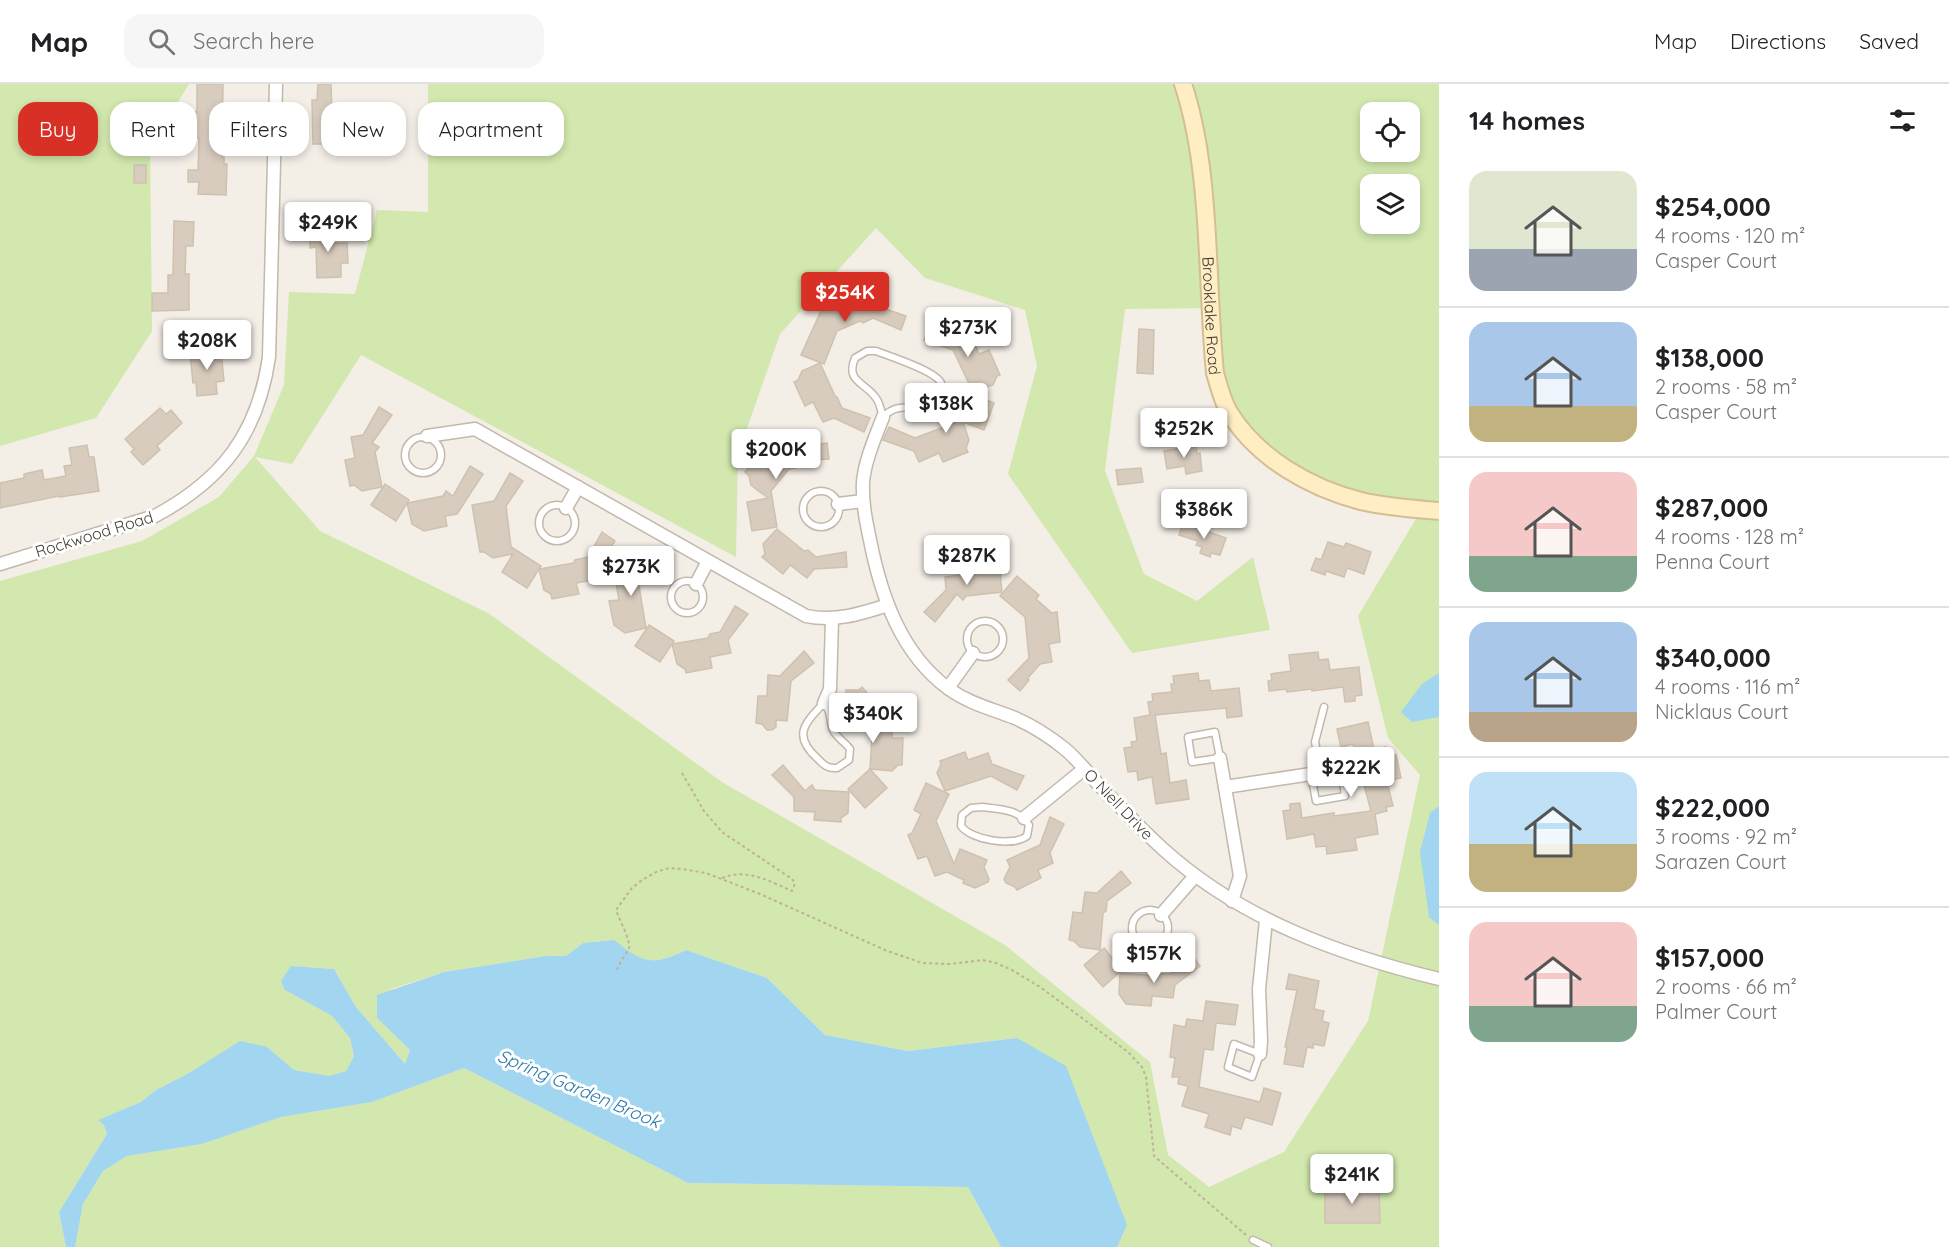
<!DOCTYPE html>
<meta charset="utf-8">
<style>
body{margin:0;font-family:Quicksand,sans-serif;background:#f6f6f6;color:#202124;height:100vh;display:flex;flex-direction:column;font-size:22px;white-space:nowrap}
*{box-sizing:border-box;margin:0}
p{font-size:20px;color:#757577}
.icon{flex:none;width:33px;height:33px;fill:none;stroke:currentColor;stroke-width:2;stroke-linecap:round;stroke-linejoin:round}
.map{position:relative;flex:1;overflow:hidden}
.panel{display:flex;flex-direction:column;background:#fff;width:510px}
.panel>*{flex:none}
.banner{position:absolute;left:18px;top:18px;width:570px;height:54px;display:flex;gap:12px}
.fabs{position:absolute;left:1360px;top:18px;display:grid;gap:12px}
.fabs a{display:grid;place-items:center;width:60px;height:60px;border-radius:12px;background:#fff;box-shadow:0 3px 9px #0003;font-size:30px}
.price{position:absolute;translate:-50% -51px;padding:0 14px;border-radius:6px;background:#fff;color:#222;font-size:20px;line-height:39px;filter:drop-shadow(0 2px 3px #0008)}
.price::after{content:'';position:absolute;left:50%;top:36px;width:18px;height:14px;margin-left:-9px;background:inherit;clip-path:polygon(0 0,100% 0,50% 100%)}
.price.selected{background:#d93025;color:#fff}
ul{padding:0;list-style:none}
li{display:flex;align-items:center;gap:18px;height:150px;padding:0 30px}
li+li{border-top:2px solid #e0e0e0}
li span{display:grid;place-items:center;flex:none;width:168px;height:120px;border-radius:18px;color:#555}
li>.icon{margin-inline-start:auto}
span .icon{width:72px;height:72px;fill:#fffc;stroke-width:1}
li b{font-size:26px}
h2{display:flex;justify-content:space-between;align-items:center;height:72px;padding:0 30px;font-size:26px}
.chip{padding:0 21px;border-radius:18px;background:#fff;box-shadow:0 3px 9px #0003;font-size:21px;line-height:54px}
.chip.selected{background:#d93025;color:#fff}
header{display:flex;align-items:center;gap:36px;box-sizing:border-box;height:84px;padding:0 30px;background:#fff;border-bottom:2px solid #e0e0e0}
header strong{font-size:28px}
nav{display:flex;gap:33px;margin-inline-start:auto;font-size:21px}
.search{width:420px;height:54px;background:#f6f6f6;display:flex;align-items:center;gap:15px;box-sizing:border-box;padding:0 21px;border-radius:18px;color:#757577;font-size:22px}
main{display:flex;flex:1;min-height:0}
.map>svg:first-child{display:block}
.green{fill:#d2e8ae;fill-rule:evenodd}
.water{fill:#a2d5f0}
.building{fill:#d8ccbe;stroke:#d0c1ae;stroke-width:1.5}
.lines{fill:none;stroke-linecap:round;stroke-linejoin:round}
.lane-casing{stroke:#c2b8ab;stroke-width:9}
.street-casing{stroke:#c2b8ab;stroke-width:15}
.secondary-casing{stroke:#d4bf95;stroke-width:20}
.path{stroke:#c0b09a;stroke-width:2;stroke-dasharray:3 3;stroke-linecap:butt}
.lane{stroke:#fff;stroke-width:6}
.street{stroke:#fff;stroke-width:12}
.secondary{stroke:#ffedc4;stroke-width:16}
.labels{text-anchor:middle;stroke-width:6;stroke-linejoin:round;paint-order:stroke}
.street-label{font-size:16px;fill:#463e35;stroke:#fff}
.water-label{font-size:18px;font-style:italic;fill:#2d7daa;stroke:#fff}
</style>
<header>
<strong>Map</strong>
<div class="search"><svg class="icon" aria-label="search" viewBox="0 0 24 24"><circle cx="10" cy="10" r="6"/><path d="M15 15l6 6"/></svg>Search here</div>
<nav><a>Map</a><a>Directions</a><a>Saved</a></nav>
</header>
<main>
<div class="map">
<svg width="1439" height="1163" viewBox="0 0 1439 1163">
<rect width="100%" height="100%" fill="#f3eee6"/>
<g class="green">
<path d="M0 0H189L150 63 152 247 96 334 0 362Z"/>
<path d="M428 0H1439V1163H1117L1127 1141 1017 954 908 967 825 951 767 894 686 866C651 882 644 880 613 856L583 859 566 872H546L444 888 391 905 377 934 410 966 405 980 356 923 334 885 291 882 285 906 332 932 350 954 354 972 346 987 329 992 294 986 267 963 189 989 156 1006 141 1018 98 1036 104 1041 107 1050 59 1128 66 1163H0V497L142 457 219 413 254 372 284 301 289 208 355 210 377 126 428 128ZM1371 28H1410V68H1371ZM1371 100H1410V140H1371ZM876 144 925 194 1025 226 1037 282 1008 390 1132 569 1270 546 1253 473 1197 517 1144 490 1105 387 1125 225 1216 224 1224 313 1251 353 1318 403 1420 428 1358 532 1388 654 1420 691 1368 937 1284 1068 1209 1103 1168 1071 1150 978 1005 861 722 698 488 529 320 447 255 373 292 380 361 271 736 473 738 370 780 250Z"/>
<path d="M464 984 688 1099 968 1103 1001 1163H75L83 1120 103 1087 127 1072 202 1060 281 1033 372 1018Z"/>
</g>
<g class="water">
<path d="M1439 589V633L1412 638 1401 628 1422 600Z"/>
<path d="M1439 722V841L1429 833 1420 768 1430 729Z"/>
<path d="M614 856C644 880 652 882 686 866L767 894 825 951 908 967 1017 954 1066 982 1127 1141 1117 1163H1001L968 1103 688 1099 464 984 372 1018 281 1033 202 1060 127 1072 103 1087 83 1120 75 1163H66L59 1128 107 1050 104 1041 98 1036 141 1018 156 1006 189 989 240 957 267 963 294 986 329 992 346 987 354 972 350 954 332 932 285 906 281 897 291 882 334 885 356 923 405 980 410 966 377 934V911L444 888 546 872H566L583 859Z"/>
</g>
<g class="building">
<path d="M197 0H223L222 73H224V80H227L226 111 198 110 199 98H188V86H198L199 54H192V28H197Z"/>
<path d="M318 0H331L333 60H313L312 16H317Z"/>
<rect x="134" y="81" width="12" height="18"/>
<path d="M174 137 194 138 193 162H186L185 190H189V226L152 227V209H168V191H173Z"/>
<path d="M332 144 333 159H347L348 179H341V193L317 194 316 163 310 164V145Z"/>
<path d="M846 210 850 218 869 210 874 221 906 232 901 246 873 234 863 239 860 237 837 247 824 280 801 271 824 220Z"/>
<path d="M930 242 960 255 971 251 979 270 989 266 1000 291 997 292 993 301 973 308 953 266 924 256Z"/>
<path d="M1139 245 1154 246 1153 290 1137 289Z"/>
<path d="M221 266 224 297 216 298 217 310 197 312 196 298 193 299 190 269Z"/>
<path d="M820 279 835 312 837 313 842 324 870 334 864 348 834 334 823 338 813 318 805 322 794 298 798 296 802 287Z"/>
<path d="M971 310 994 319 984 346 963 338 969 356 966 364 968 368 943 378 939 369 919 378 914 367 883 356 889 343 915 354 960 337Z"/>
<path d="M379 323 392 331 372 359 379 363 375 368 382 403 362 407 354 401 350 402 345 376 355 374 351 353 363 351Z"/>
<path d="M160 324 166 330 171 326 182 339 157 362 160 366 143 381 131 368 134 365 125 355Z"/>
<path d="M827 359 829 375 793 377 795 384 789 385 771 407 777 443 752 447 747 418 768 414 751 401 749 392 745 388 763 367 770 374 777 365 792 364 794 365Z"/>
<path d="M1196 359 1197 370 1200 369 1202 387 1186 390 1185 382 1167 385 1164 367 1181 364V361Z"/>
<path d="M87 361 89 373H94L99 407 60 413 59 412 0 424V399L24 394V390L42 386 44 396 66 392 64 382 72 381 69 364Z"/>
<path d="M470 382 483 390 457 430 445 432 447 442 424 447 412 440 407 419 443 412 446 407 453 412Z"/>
<path d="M1141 384 1143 398 1118 401 1116 386Z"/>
<path d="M510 389 523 397 506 422 511 463 541 482 527 504 502 488 513 470 493 474 484 468H480L472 421 494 417Z"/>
<path d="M385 400 409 416 396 437 371 421Z"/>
<path d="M1183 439 1226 454 1220 471 1211 469 1210 473 1200 469 1202 463 1196 461 1198 457 1179 451Z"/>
<path d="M777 445 804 467 808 466 816 473 846 468 847 483 814 485 807 494 790 481 783 490 762 473 765 470 763 460Z"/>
<path d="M602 448 615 457 587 497 576 499 579 510 552 515 551 510 544 506 539 485 574 479 575 476 588 473Z"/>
<path d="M1328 458 1344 463 1346 459 1371 468 1364 490 1347 484 1344 493 1326 487 1325 491 1311 486 1316 474 1321 476Z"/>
<path d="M644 463 656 471 638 496 646 544 625 549 614 541 609 517 619 516 615 494 627 492Z"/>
<path d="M992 477 993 482 1000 488 1002 508 966 512 963 516 957 510 935 538 924 528 946 506 945 493 967 490 966 480Z"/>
<path d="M1017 492 1039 511 1036 515 1052 529 1057 528 1060 558 1049 560 1052 578 1040 580 1027 595 1029 596 1020 607 1008 596 1029 574 1025 533 1000 512Z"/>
<path d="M735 522 748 530 728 556 731 569 710 573 712 584 686 589 685 585 677 580 672 560 708 554 710 550 720 548Z"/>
<path d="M649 541 674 557 660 578 635 562Z"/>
<path d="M804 567 814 579 791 597 787 637 776 636V643L772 646H767L762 640 756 639 758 612H767L768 591 780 592Z"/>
<path d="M1318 568 1319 576 1328 575 1330 586 1359 583 1362 611 1355 612V617L1345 618 1343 603 1312 607V605L1287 608 1286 605 1269 607 1268 597 1272 596 1271 590 1291 587 1289 571Z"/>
<path d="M1198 589 1199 597 1209 596 1211 607 1239 604 1242 632 1227 634 1226 624 1155 631 1161 670 1166 669 1170 699 1186 696 1189 715 1156 720 1152 693 1138 696 1137 687 1128 688 1124 664 1132 663 1131 658 1137 657 1134 634 1150 631 1148 618 1153 617 1152 610 1172 608 1171 600H1174L1173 592Z"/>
<path d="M862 603 872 615 870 617 882 631 893 632 892 654H903L902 681H898L892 687 870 685 887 704 865 724 848 705 870 685 872 651 862 638 857 643 841 625 846 621V606H859Z"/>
<path d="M1368 638 1374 665 1386 663 1388 673 1396 671 1401 694 1392 696 1393 700 1388 702 1393 722 1386 723 1387 727 1375 730 1378 750 1355 754 1357 766 1327 770 1326 762 1316 763 1314 750 1287 755 1283 727 1290 726V720L1300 719 1302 734 1334 729V732L1371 727 1353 660 1341 663 1337 645Z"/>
<path d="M965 668 968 676 988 669 992 680 1024 692 1017 706 991 692 945 707 937 689 941 680 940 677Z"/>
<path d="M783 681 805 707 812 701 815 706 849 708 848 729 841 734V738L814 736 815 728 794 727V713L772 691Z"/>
<path d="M926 699 949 710 936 737 954 780 960 765 987 776 984 783 989 795 988 798 975 804 963 799 964 796 947 788 935 792 927 772 918 775 908 751 912 749 921 730 914 726Z"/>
<path d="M1050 733 1064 740 1050 769 1053 779 1038 786 1041 794 1017 806 1015 803 1006 799 1004 795 1010 783 1007 776 1040 761Z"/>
<path d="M1121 787 1131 799 1107 817 1106 827 1103 829 1100 866 1080 863 1074 857 1069 856 1073 828 1082 829 1085 808 1097 809Z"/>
<path d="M1104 864 1122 886 1103 903 1084 881Z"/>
<path d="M1191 870 1200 882 1175 901 1173 914 1152 912 1151 922 1126 920 1119 910 1120 889 1156 892 1159 890H1170Z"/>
<path d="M1289 890 1319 897 1314 925 1324 927 1322 937 1329 939 1324 962 1313 960V964L1307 963 1303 983 1284 980 1287 963H1285L1297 906 1286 905Z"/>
<path d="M1206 917 1238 921 1235 941 1216 939 1213 966 1204 965 1199 1003 1260 1018 1264 1004 1281 1009 1272 1041 1245 1033 1241 1045 1232 1042 1230 1051 1205 1043 1209 1030 1182 1022 1188 1002 1178 1000 1179 993H1172L1175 974 1170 973 1174 941 1185 943 1187 935 1203 937Z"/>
<path d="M1325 1102H1379L1380 1139H1325Z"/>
</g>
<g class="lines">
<g class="lane-casing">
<g id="lane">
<path d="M867 267H876C889 272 936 287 941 299 944 305 941 311 939 317 923 331 901 314 883 333 881 327 880 319 876 314 865 298 845 298 855 274Z"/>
<circle cx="423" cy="371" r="18"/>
<circle cx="821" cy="425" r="18"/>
<circle cx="557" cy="439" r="18"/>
<circle cx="687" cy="513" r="16"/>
<circle cx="985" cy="555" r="18"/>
<path d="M824 619C832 627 829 637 833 646 837 654 845 658 850 665L849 676 837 684C827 685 823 680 817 674 792 651 805 639 824 619Z"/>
<path d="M1215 648 1220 674 1192 678 1188 653Z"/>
<path d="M1341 685 1345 712 1316 717 1311 690Z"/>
<path d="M1321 688 1315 658 1324 623"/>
<path d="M982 723C999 725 1019 725 1029 741L1027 752C1013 763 971 756 961 742L962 731 971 724Z"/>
<circle cx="1150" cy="844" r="18"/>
<path d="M1234 960 1260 970 1252 993 1228 983Z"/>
<path d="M1253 1156 1268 1163"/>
</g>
</g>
<g class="street-casing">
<g id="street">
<path d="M883 333C875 354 865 376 863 398 862 418 866 437 870 456 881 512 901 570 949 605 970 620 992 625 1015 634 1033 642 1049 652 1065 665 1077 675 1088 689 1099 701 1120 723 1141 745 1163 765 1240 835 1340 871 1439 895"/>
<path d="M427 352 475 345 806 532C835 538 860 530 888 521"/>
<path d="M838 420 863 417"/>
<path d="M566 424 578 403"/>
<path d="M0 480 155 432C222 396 258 350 269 273L276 0"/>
<path d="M696 500 708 477"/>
<path d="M948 604 973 569"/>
<path d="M824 619 830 605 832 535"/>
<path d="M1220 674 1240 792 1232 817"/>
<path d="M1225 703 1311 690"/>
<path d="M1024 734 1084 685"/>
<path d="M1161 831 1195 792"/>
<path d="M1260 970 1261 957 1259 905 1266 836"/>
</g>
</g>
<g class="secondary-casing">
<g id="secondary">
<path id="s1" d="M1183 0C1212 87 1206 197 1215 289 1219 302 1222 316 1229 328 1257 374 1310 404 1361 417 1386 423 1413 425 1439 427"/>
</g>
</g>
<g class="path">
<path d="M682 689 704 727 722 748 792 795 795 799 792 807C769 797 745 783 720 795"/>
<path d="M617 886C620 877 626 871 629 864 631 857 619 835 616 826L632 804 642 796 656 788 669 784 682 785 706 789 760 810 885 866 922 879 950 880 983 876 996 879 1012 886 1040 903 1128 968 1142 983 1146 993 1154 1072 1246 1151"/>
</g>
<use href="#lane" class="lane"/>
<use href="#street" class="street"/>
<use href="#secondary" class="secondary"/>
</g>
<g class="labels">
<g class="street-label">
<text dy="6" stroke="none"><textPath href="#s1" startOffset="234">Brooklake Road</textPath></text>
<text transform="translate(94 450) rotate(-17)" y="6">Rockwood Road</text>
<text transform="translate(1119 720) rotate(46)" y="6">O Niell Drive</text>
</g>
<g class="water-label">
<text transform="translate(579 1005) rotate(23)" y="6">Spring Garden Brook</text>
</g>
</g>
</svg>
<div class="fabs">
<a><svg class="icon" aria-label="locate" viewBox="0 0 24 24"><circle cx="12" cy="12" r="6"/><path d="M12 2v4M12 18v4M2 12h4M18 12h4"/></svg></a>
<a><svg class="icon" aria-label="layers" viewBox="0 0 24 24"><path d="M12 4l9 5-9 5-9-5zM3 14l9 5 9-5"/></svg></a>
</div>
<b class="price" style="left:328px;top:169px">$249K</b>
<b class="price selected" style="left:845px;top:239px">$254K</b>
<b class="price" style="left:968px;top:274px">$273K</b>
<b class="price" style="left:207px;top:287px">$208K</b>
<b class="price" style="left:946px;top:350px">$138K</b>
<b class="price" style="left:1184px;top:375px">$252K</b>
<b class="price" style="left:776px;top:396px">$200K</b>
<b class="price" style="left:1204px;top:456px">$386K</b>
<b class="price" style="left:967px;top:502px">$287K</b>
<b class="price" style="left:631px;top:513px">$273K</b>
<b class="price" style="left:873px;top:660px">$340K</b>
<b class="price" style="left:1351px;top:714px">$222K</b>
<b class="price" style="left:1154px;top:900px">$157K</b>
<b class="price" style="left:1352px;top:1121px">$241K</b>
<div class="banner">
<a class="chip selected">Buy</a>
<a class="chip">Rent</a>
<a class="chip">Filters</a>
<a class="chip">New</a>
<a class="chip">Apartment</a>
</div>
</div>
<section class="panel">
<h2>14 homes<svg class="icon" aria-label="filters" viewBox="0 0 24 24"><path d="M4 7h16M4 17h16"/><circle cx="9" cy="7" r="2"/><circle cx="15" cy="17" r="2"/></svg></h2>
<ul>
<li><span style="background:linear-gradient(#dfe7d0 65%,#9aa5b1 0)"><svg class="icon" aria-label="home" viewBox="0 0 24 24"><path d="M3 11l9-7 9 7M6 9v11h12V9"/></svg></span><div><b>$254,000</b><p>4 rooms · 120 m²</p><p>Casper Court</p></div></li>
<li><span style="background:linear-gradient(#a9c7e8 70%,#c2b280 0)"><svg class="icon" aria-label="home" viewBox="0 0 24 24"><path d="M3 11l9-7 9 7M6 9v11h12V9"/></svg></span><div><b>$138,000</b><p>2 rooms · 58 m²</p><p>Casper Court</p></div></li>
<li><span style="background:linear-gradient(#f6c9c9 70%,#7fa58c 0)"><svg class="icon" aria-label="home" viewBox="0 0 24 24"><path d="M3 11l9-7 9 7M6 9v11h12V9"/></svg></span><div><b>$287,000</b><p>4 rooms · 128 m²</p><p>Penna Court</p></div></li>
<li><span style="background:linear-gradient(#a9c7e8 75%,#b9a48a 0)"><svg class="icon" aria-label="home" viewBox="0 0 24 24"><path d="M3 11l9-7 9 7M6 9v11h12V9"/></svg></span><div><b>$340,000</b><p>4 rooms · 116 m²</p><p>Nicklaus Court</p></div></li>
<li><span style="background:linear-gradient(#bfe0f5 60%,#c2b280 0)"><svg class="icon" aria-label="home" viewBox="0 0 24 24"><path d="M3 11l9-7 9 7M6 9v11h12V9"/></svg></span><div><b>$222,000</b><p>3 rooms · 92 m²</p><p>Sarazen Court</p></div></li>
<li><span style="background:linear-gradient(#f6c9c9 70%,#7fa58c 0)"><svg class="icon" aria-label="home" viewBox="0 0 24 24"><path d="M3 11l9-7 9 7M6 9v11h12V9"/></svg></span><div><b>$157,000</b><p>2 rooms · 66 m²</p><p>Palmer Court</p></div></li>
</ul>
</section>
</main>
